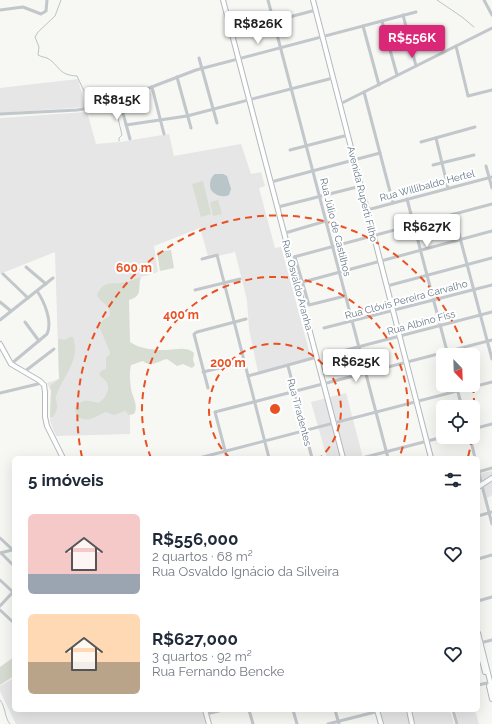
<!DOCTYPE html>
<html lang="pt">
<meta charset="utf-8">
<style>
body{margin:0;font-family:Raleway,sans-serif;background:#f6f6f7;color:#1f2937;height:100vh;display:flex;flex-direction:column;font-size:15px;white-space:nowrap}
*{box-sizing:border-box;margin:0}
p{font-size:13px;color:#747a83}
.icon{flex:none;width:22px;height:22px;fill:none;stroke:currentColor;stroke-width:2;stroke-linecap:round;stroke-linejoin:round}
.map{position:relative;flex:1;overflow:hidden}
.sheet{position:absolute;left:12px;top:456px;width:468px;height:256px;display:flex;flex-direction:column;background:#fff;border-radius:6px;box-shadow:0 4px 16px #0002}
.sheet>*{flex:none}
.needle{width:26px;rotate:157deg}
.tools{position:absolute;left:436px;top:348px;display:grid;gap:8px}
.tools a{display:grid;place-items:center;width:44px;height:44px;border-radius:6px;background:#fff;box-shadow:0 4px 16px #0002;font-size:20px}
.price{position:absolute;translate:-50% -34px;padding:0 9px;border-radius:4px;background:#fff;color:#222;font-size:13px;line-height:26px;filter:drop-shadow(0 1px 2px #0008)}
.price::after{content:'';position:absolute;left:50%;top:24px;width:12px;height:9px;margin-left:-6px;background:inherit;clip-path:polygon(0 0,100% 0,50% 100%)}
.price.on{background:#db2777;color:#fff}
ul{padding:0;list-style:none}
li{display:flex;align-items:center;gap:12px;height:100px;padding:0 16px}
li span{display:grid;place-items:center;flex:none;width:112px;height:80px;border-radius:6px;color:#555}
li>.icon{margin-inline-start:auto}
span .icon{width:48px;height:48px;fill:#fffc;stroke-width:1}
li b{font-size:17px}
h2{display:flex;justify-content:space-between;align-items:center;height:48px;padding:0 16px;font-size:17px}
.map>svg:first-child{display:block}
.built{fill:#e5e6e5}
.green{fill:#d7ddd3}
.water{fill:#b8c5c9}
.lines{fill:none;stroke-linecap:round;stroke-linejoin:round}
.stream{stroke:#b8c5c9;stroke-width:1}
.major-casing{stroke:#b3b9bd;stroke-width:6}
.minor{stroke:#c2c7cb;stroke-width:3}
.major{stroke:#fff;stroke-width:4}
.ring{fill:none;stroke:#ea5021;stroke-width:2;stroke-dasharray:7 5}
.labels{text-anchor:middle;stroke-width:4;stroke-linejoin:round;paint-order:stroke}
.street-label{font-size:10px;fill:#657887;stroke:#fff}
.centre{fill:#ea5021;stroke:#fff;stroke-width:2}
.ring-label{font-size:12px;text-anchor:middle;font-weight:bold;fill:#ea5021;stroke:#fff;stroke-width:4;stroke-linejoin:round;paint-order:stroke}
</style>
<div class="map">
<svg width="492" height="724" viewBox="0 0 492 724">
<rect width="100%" height="100%" fill="#f7f7f4"/>
<g class="built">
<path d="M78 79 85 107 0 113V88Z"/>
<path d="M87 112 96 144 120 142 169 134 174 156 241 144 251 174 261 172 265 186 259 188 275 248 281 247 311 358 258 372 249 329 247 300 235 252 218 256 217 253 208 256 200 228 154 246 158 272 128 281 130 434 56 436 50 421 51 391 47 383 59 379 55 252 0 274V118Z"/>
<path d="M346 393 363 458H327L311 402Z"/>
<path d="M492 471V495L487 498 483 482 478 485V474Z"/>
<path d="M14 678V710H202L206 724H16L0 691V686Z"/>
<path d="M380 710H407L410 724H383Z"/>
<path d="M411 710H450L454 724H415Z"/>
<path d="M455 710H475L479 724H459Z"/>
</g>
<g class="green">
<path d="M203 181 211 214 201 217 192 184Z"/>
<path d="M218 200 222 214 213 216 210 202Z"/>
<path d="M171 250 174 268 160 271 157 252Z"/>
<path d="M141 277C137 288 144 296 129 300L130 342C139 349 155 350 166 350 176 350 186 346 194 353L193 360 195 365 192 368 183 364 177 366 167 359C158 361 151 368 143 361L131 365C129 373 130 381 131 389 132 395 138 405 135 412 134 415 132 414 129 415L125 411 114 415 106 412C95 416 91 423 77 417L75 409 76 406C85 398 89 401 99 403 106 398 112 387 105 380 103 378 101 377 99 375L101 371 106 369V357L109 356 110 352 99 326 103 320 110 316C111 303 102 305 97 295 103 282 107 284 120 283 127 282 134 279 141 277Z"/>
<path d="M70 337H73C81 360 63 376 56 396 55 400 57 401 57 405 58 408 55 414 53 417H50L51 391 50 386 59 379 58 339H61L65 340Z"/>
<path d="M14 657V676L0 685V667Z"/>
</g>
<path class="water" d="M215 174H223L227 176 231 189 229 195C222 198 215 195 211 190 209 184 210 178 215 174Z"/>
<g class="lines">
<g class="stream">
<path d="M61 0 55 16 38 32 35 37 39 47 38 55C42 57 44 57 47 58 60 65 57 75 77 76L83 89 87 94 108 97 111 101"/>
<path d="M437 0 462 17 474 27"/>
<path d="M113 104 116 110 122 135 119 138V141"/>
<path d="M0 700C6 707 4 717 10 724"/>
</g>
<g class="major-casing">
<g id="major">
<path d="M223 0 343 458"/>
<path d="M313 0 431 458"/>
<path d="M0 344 11 364 40 381 44 385 45 392V417L47 426 63 458"/>
<path d="M478 487 492 478"/>
<path d="M478 633 492 689"/>
<path d="M478 645 485 672"/>
<path d="M489 686 492 699"/>
<path d="M205 710 209 724"/>
<path d="M377 710 381 724"/>
<path d="M409 710 412 724"/>
</g>
</g>
<g class="minor">
<path d="M268 0 388 458"/>
<path d="M484 0 492 15"/>
<path d="M0 10 23 7 41 14 46 11 47 0"/>
<path d="M403 15 416 66"/>
<path d="M255 20 272 16"/>
<path d="M274 21 316 10"/>
<path d="M382 21 397 75"/>
<path d="M363 26 379 85"/>
<path d="M456 46 468 96 492 90"/>
<path d="M199 58 217 123"/>
<path d="M177 77 191 128"/>
<path d="M152 87 164 134"/>
<path d="M117 91 130 139"/>
<path d="M364 92 393 203"/>
<path d="M340 104 492 28"/>
<path d="M0 114 77 110 102 106 196 70 416 12"/>
<path d="M126 125 187 116 333 78"/>
<path d="M436 138 448 188"/>
<path d="M421 142 475 127"/>
<path d="M290 150 348 135"/>
<path d="M433 165 474 155"/>
<path d="M486 166 492 188"/>
<path d="M271 182 380 153"/>
<path d="M407 199 448 355"/>
<path d="M278 207 361 186"/>
<path d="M367 210 492 177"/>
<path d="M454 215 492 359"/>
<path d="M285 233 326 221"/>
<path d="M295 257 309 305 345 296"/>
<path d="M290 258 492 204"/>
<path d="M202 259 217 255 269 458"/>
<path d="M26 267 46 284"/>
<path d="M3 274 28 298"/>
<path d="M303 282 492 231"/>
<path d="M387 286 492 258"/>
<path d="M195 290 240 279"/>
<path d="M0 302 11 311"/>
<path d="M0 320 53 278"/>
<path d="M25 322 39 341"/>
<path d="M324 328 492 285"/>
<path d="M331 354 492 312"/>
<path d="M11 364 47 334C53 322 44 301 37 291"/>
<path d="M288 366 312 458"/>
<path d="M24 372 54 349"/>
<path d="M203 372 244 362"/>
<path d="M248 376 317 357"/>
<path d="M456 385 462 407"/>
<path d="M208 388 194 334 197 332 246 319"/>
<path d="M0 393 42 383"/>
<path d="M473 429 492 424"/>
<path d="M470 437 475 458"/>
<path d="M199 458 492 382"/>
<path d="M227 458 215 412 492 340"/>
<path d="M362 458 443 437"/>
<path d="M478 470 492 524"/>
<path d="M478 472 492 468"/>
<path d="M478 516 492 512"/>
<path d="M0 538 14 551"/>
<path d="M0 553 12 550"/>
<path d="M1 553 14 566"/>
<path d="M478 559 492 555"/>
<path d="M0 580 14 593"/>
<path d="M478 601 492 597"/>
<path d="M0 606 13 592"/>
<path d="M0 610 14 623"/>
<path d="M480 643 492 640"/>
<path d="M478 685 492 682"/>
<path d="M249 710 253 724"/>
<path d="M293 710 297 724"/>
<path d="M335 710 339 724"/>
<path d="M453 710 457 724"/>
<path d="M206 714 223 710"/>
<path d="M328 724 383 710"/>
</g>
<use href="#major" class="major"/>
</g>
<g class="ring">
<path d="M230 458A66 66 0 1 1 320 458"/>
<path d="M151 458A133 133 0 1 1 399 458"/>
<path d="M472 438A199 199 0 0 1 468 457M82 457A199 199 0 0 1 466 354M473 386A199 199 0 0 1 473 428"/>
</g>
<g class="labels">
<g class="street-label">
<text transform="translate(427 185) rotate(-15)" y="4">Rua Willibaldo Hertel</text>
<text transform="translate(363 194) rotate(76)" y="4">Avenida Ruperti Filho</text>
<text transform="translate(336 227) rotate(76)" y="4">Rua Júlio de Castilhos</text>
<text transform="translate(298 285) rotate(75)" y="4">Rua Osvaldo Aranha</text>
<text transform="translate(406 299) rotate(-15)" y="4">Rua Clóvis Pereira Carvalho</text>
<text transform="translate(421 322) rotate(-15)" y="4">Rua Albino Fiss</text>
<text transform="translate(300 412) rotate(75)" y="4">Rua Tiradentes</text>
</g>
</g>
<circle cx="275" cy="409" r="6" class="centre"/>
<g class="ring-label">
<text x="134" y="272">600 m</text>
<text x="181" y="319">400 m</text>
<text x="228" y="367">200 m</text>
</g>
</svg>
<div class="tools">
<a><svg class="needle" viewBox="-14 -14 28 28"><path d="M0-13l5 13h-10z" fill="#e53935"/><path d="M0 13l5-13h-10z" fill="#747a83"/></svg></a>
<a><svg class="icon" aria-label="locate" viewBox="0 0 24 24"><circle cx="12" cy="12" r="6"/><path d="M12 2v4M12 18v4M2 12h4M18 12h4"/></svg></a>
</div>
<b class="price" style="left:258px;top:45px">R$826K</b>
<b class="price on" style="left:412px;top:59px">R$556K</b>
<b class="price" style="left:117px;top:121px">R$815K</b>
<b class="price" style="left:427px;top:248px">R$627K</b>
<b class="price" style="left:356px;top:383px">R$625K</b>
<section class="sheet">
<h2>5 imóveis<svg class="icon" aria-label="filters" viewBox="0 0 24 24"><path d="M4 7h16M4 17h16"/><circle cx="9" cy="7" r="2"/><circle cx="15" cy="17" r="2"/></svg></h2>
<ul>
<li><span style="background:linear-gradient(#f6c9c9 75%,#9aa5b1 0)"><svg class="icon" aria-label="home" viewBox="0 0 24 24"><path d="M3 11l9-7 9 7M6 9v11h12V9"/></svg></span><div><b>R$556,000</b><p>2 quartos · 68 m²</p><p>Rua Osvaldo Ignácio da Silveira</p></div><svg class="icon" aria-label="heart" viewBox="0 0 24 24"><path d="M12 20l-8-8c-3-5 5-10 8-4 3-6 11-1 8 4z"/></svg></li>
<li><span style="background:linear-gradient(#ffd9b3 60%,#b9a48a 0)"><svg class="icon" aria-label="home" viewBox="0 0 24 24"><path d="M3 11l9-7 9 7M6 9v11h12V9"/></svg></span><div><b>R$627,000</b><p>3 quartos · 92 m²</p><p>Rua Fernando Bencke</p></div><svg class="icon" aria-label="heart" viewBox="0 0 24 24"><path d="M12 20l-8-8c-3-5 5-10 8-4 3-6 11-1 8 4z"/></svg></li>
</ul>
</section>
</div>
